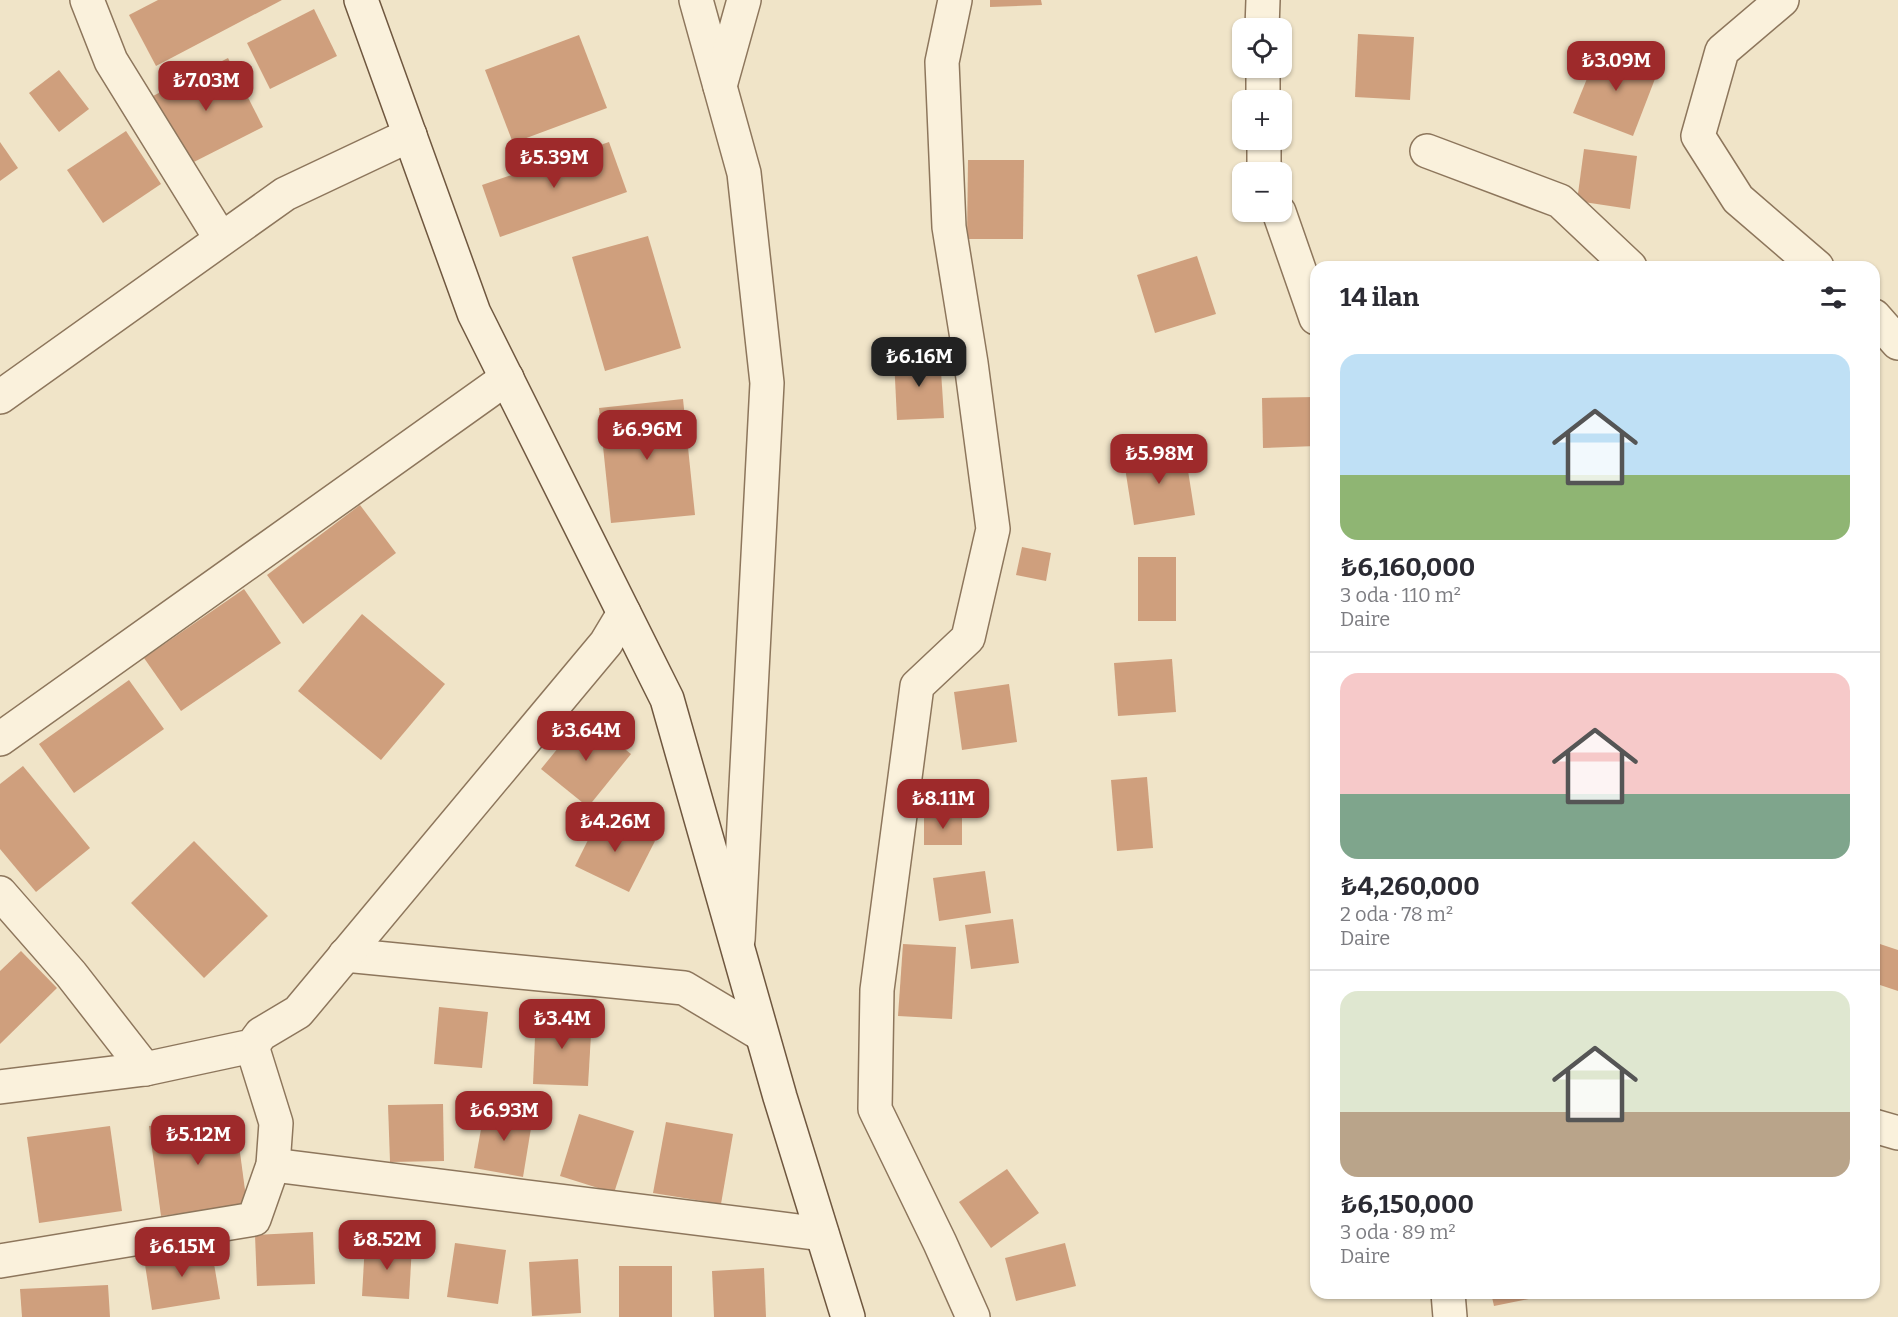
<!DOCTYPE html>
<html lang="tr">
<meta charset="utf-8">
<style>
body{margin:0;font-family:Bitter,serif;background:#f7f7f7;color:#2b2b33;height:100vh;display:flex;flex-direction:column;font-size:22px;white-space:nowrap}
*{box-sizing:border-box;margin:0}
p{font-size:20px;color:#7c7c81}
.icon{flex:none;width:33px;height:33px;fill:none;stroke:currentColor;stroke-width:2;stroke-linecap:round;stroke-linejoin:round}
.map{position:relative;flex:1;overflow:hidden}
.details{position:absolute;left:1310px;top:261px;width:570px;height:1038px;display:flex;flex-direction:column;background:#fff;border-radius:18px;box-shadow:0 2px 4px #0004}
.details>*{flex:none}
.buttons{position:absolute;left:1232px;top:18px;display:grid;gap:12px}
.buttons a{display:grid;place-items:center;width:60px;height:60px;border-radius:12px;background:#fff;box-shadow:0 2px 4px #0004;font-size:30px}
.price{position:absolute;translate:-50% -51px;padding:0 14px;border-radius:12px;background:#9e2a2b;color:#fff;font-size:20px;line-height:39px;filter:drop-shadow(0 2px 3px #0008)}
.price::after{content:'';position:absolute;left:50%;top:36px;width:18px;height:14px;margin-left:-9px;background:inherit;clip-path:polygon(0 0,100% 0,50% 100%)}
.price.selected{background:#222;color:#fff}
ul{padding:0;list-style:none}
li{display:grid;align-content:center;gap:12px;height:318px;padding:0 30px}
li+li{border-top:2px solid #e1e1e2}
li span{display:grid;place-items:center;height:186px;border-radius:18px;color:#555}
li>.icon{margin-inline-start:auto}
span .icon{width:108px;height:108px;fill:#fffc;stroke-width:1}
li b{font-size:26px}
h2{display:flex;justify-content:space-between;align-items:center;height:72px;padding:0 30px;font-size:26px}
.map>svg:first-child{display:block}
.building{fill:#cf9f7d}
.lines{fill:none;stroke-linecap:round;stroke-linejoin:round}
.street-casing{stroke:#8d765c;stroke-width:36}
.secondary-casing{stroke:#6f573f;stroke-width:36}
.street{stroke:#faf1dc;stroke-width:33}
.secondary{stroke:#faf1dc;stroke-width:33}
</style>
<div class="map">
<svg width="1898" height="1317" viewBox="0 0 1898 1317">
<rect width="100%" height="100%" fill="#f0e4c8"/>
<g class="building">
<path d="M158 0H282L156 66 129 15Z"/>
<path d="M990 0H1041L1042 5 990 7Z"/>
<path d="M314 9 337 56 270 89 247 43Z"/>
<path d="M1358 34 1414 37 1410 100 1355 97Z"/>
<path d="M579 35 607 108 513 143 485 70Z"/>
<path d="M1599 49 1658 71 1633 136 1573 113Z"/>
<path d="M228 58 263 127 184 167 149 98Z"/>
<path d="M59 70 89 109 59 132 29 93Z"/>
<path d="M126 131 161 184 103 223 67 170Z"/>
<path d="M0 142 18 168 0 181Z"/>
<path d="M609 142 627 192 500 237 482 185Z"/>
<path d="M1584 149 1637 156 1630 209 1577 201Z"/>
<path d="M968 160H1024L1023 239H967Z"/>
<path d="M648 236 681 348 605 371 572 257Z"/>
<path d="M1197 256 1216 314 1155 333 1137 275Z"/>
<path d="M940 355 944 418 897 420 894 358Z"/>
<path d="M1316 397V446L1263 448 1262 398Z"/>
<path d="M683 399 695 515 611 523 599 408Z"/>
<path d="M1184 445 1195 515 1134 525 1123 455Z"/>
<path d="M360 505 396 553 303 624 267 575Z"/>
<path d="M1022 547 1051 553 1046 581 1016 575Z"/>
<rect x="1138" y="557" width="38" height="64"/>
<path d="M244 589 281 643 181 711 144 658Z"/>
<path d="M362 614 445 684 381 760 298 691Z"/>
<path d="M1172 659 1176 712 1118 716 1114 663Z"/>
<path d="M129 680 164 729 74 793 39 744Z"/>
<path d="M1009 684 1017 742 962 750 954 692Z"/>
<path d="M584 716 631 754 588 807 541 769Z"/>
<path d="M23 766 90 848 36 892 0 849V784Z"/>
<path d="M1147 777 1153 848 1117 851 1111 780Z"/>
<path d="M601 814 655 841 629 892 575 866Z"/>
<rect x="924" y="815" width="38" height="30"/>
<path d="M194 841 268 916 204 978 131 903Z"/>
<path d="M985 871 991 913 939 921 933 878Z"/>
<path d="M1013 919 1019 963 971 969 965 925Z"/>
<path d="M1874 942 1898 950V991L1874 983Z"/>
<path d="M903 944 956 947 952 1019 898 1016Z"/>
<path d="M21 951 57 988 0 1044V971Z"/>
<path d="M439 1007 488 1012 482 1068 434 1064Z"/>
<path d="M536 1014 592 1017 588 1086 533 1084Z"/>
<path d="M443 1104 444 1161 390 1162 388 1105Z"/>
<path d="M485 1107 533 1116 523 1177 474 1168Z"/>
<path d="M579 1114 634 1131 614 1193 560 1176Z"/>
<path d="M235 1115 247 1205 161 1216 149 1126Z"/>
<path d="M666 1122 733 1134 721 1204 653 1193Z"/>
<path d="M110 1126 122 1211 39 1223 27 1137Z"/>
<path d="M1007 1169 1039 1213 991 1248 959 1202Z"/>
<path d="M313 1232 315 1284 257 1286 255 1235Z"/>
<path d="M365 1243 412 1246 409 1299 362 1296Z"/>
<path d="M455 1243 506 1250 498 1304 447 1297Z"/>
<path d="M1065 1243 1076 1286 1016 1301 1005 1258Z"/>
<path d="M211 1246 220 1299 152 1310 144 1258Z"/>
<path d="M578 1259 581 1313 532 1316 529 1262Z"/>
<rect x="619" y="1266" width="53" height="51"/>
<path d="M764 1268 766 1317H714L712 1271Z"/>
<path d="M108 1285 110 1317H22L20 1289Z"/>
<path d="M1491 1293H1542L1543 1296 1494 1306Z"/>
</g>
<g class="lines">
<g class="street-casing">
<g id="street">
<path d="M87 0 111 61 221 239"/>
<path d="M696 0 744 173 767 383 738 940"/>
<path d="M955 0 942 62 949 227 971 363 993 529 968 638 917 686 877 990 875 1109 940 1243 973 1317"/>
<path d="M1782 0 1722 51 1698 136 1738 199 1817 267"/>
<path d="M1262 28 1263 0"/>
<path d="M1263 68V100"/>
<path d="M720 86 744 0"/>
<path d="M1264 140V165L1267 172"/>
<path d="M1427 151 1560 201 1630 267"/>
<path d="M1279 212 1316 318"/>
<path d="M1874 316 1898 343"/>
<path d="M0 397 285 194 410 135"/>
<path d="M0 739 507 378"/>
<path d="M0 893 71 974 145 1069"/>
<path d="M345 955 684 988 761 1034"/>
<path d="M0 1087 145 1069 252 1046 261 1034 298 1012 606 643 624 613"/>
<path d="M1874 1126 1898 1133"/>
<path d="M273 1165 822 1234"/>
<path d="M0 1261 254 1219 273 1165 276 1123 252 1046"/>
<path d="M1448 1293 1450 1317"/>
</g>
</g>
<g class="secondary-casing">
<path id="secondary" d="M361 0 474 313 667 699 780 1097 848 1317"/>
</g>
<use href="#street" class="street"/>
<use href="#secondary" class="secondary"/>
</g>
</svg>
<div class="buttons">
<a><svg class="icon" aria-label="locate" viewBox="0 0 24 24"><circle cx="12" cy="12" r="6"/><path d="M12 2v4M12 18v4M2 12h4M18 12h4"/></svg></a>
<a>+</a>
<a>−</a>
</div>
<b class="price" style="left:1616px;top:92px">₺3.09M</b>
<b class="price" style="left:206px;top:112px">₺7.03M</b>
<b class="price" style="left:554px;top:189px">₺5.39M</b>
<b class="price selected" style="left:919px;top:388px">₺6.16M</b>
<b class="price" style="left:647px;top:461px">₺6.96M</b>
<b class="price" style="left:1159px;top:485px">₺5.98M</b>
<b class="price" style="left:586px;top:762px">₺3.64M</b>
<b class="price" style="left:943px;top:830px">₺8.11M</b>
<b class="price" style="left:615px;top:853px">₺4.26M</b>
<b class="price" style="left:562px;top:1050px">₺3.4M</b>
<b class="price" style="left:504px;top:1142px">₺6.93M</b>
<b class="price" style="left:198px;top:1166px">₺5.12M</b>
<b class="price" style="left:387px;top:1271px">₺8.52M</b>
<b class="price" style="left:182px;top:1278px">₺6.15M</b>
<section class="details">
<h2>14 ilan<svg class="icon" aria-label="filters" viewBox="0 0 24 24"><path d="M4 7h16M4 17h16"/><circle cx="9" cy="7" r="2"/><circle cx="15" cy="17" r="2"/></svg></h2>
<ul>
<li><span style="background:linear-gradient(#bfe0f5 65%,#8fb573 0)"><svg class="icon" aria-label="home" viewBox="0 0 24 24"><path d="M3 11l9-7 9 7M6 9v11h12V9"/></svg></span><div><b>₺6,160,000</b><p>3 oda · 110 m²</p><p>Daire</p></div></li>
<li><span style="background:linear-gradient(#f6c9c9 65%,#7fa58c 0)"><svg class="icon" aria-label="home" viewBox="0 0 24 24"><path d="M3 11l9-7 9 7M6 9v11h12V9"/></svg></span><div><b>₺4,260,000</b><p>2 oda · 78 m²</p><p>Daire</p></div></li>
<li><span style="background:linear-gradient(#dfe7d0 65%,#b9a48a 0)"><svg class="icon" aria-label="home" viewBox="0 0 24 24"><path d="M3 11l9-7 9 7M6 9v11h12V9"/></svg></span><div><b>₺6,150,000</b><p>3 oda · 89 m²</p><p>Daire</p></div></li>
</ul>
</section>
</div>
